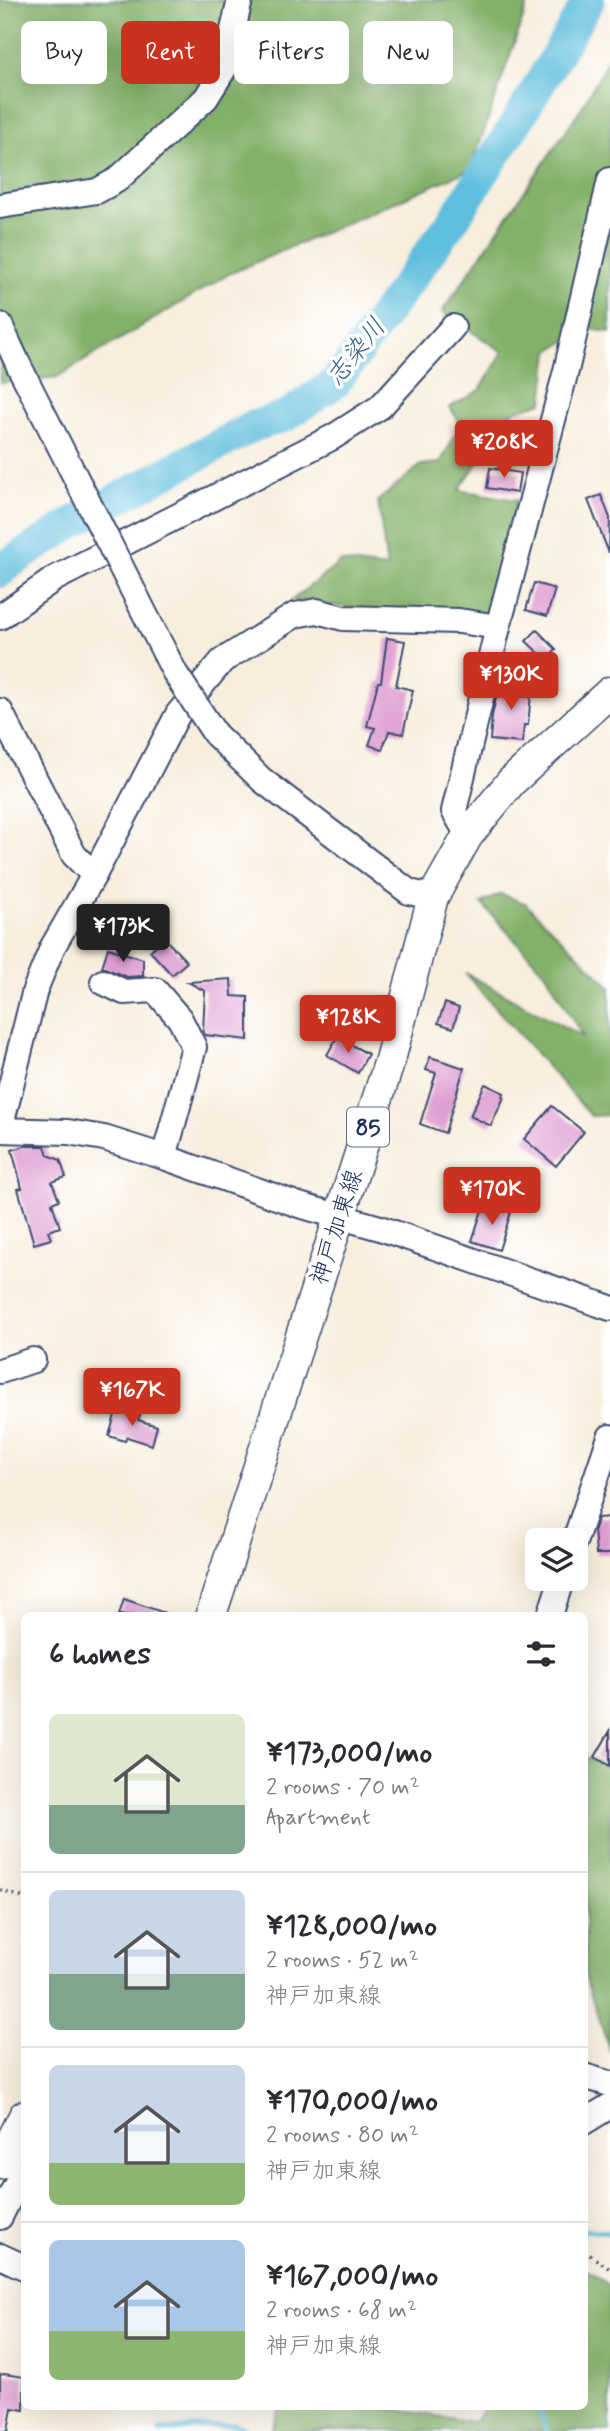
<!DOCTYPE html>
<meta charset="utf-8">
<style>
body{margin:0;font-family:Mynerve,"Klee One",sans-serif;background:#f2f2f3;color:#2b2b33;height:100vh;display:flex;flex-direction:column;font-size:26px;white-space:nowrap}
*{box-sizing:border-box;margin:0}
p{font-size:23px;color:#7c7c81}
.icon{flex:none;width:38px;height:38px;fill:none;stroke:currentColor;stroke-width:2;stroke-linecap:round;stroke-linejoin:round}
.map{position:relative;flex:1;overflow:hidden}
.side{position:absolute;left:21px;top:1612px;width:567px;height:798px;display:flex;flex-direction:column;background:#fff;border-radius:10px;box-shadow:0 7px 28px #0002}
.side>*{flex:none}
.banner{position:absolute;left:21px;top:21px;width:569px;height:63px;display:flex;gap:14px}
.controls{position:absolute;left:525px;top:1528px;display:grid;gap:14px}
.controls a{display:grid;place-items:center;width:63px;height:63px;border-radius:10px;background:#fff;box-shadow:0 7px 28px #0002;font-size:35px}
.price{position:absolute;translate:-50% -60px;padding:0 16px;border-radius:7px;background:#c8321e;color:#fff;font-size:23px;line-height:46px;filter:drop-shadow(0 2px 4px #0008)}
.price::after{content:'';position:absolute;left:50%;top:42px;width:21px;height:16px;margin-left:-10px;background:inherit;clip-path:polygon(0 0,100% 0,50% 100%)}
.price.on{background:#222;color:#fff}
ul{padding:0;list-style:none}
li{display:flex;align-items:center;gap:21px;height:175px;padding:0 28px}
li+li{border-top:2px solid #e1e1e2}
li span{display:grid;place-items:center;flex:none;width:196px;height:140px;border-radius:10px;color:#555}
li>.icon{margin-inline-start:auto}
span .icon{width:84px;height:84px;fill:#fffc;stroke-width:1}
li b{font-size:30px}
h2{display:flex;justify-content:space-between;align-items:center;height:84px;padding:0 28px;font-size:30px}
.chip{padding:0 24px;border-radius:10px;background:#fff;box-shadow:0 7px 28px #0002;font-size:24px;line-height:63px}
.chip.on{background:#c8321e;color:#fff}
.map>svg:first-child{display:block}
.forest{fill:#84b169;stroke:#507064;stroke-width:2}
.lines{fill:none;stroke-linecap:round;stroke-linejoin:round}
.stream{stroke:#5fbedd;stroke-width:5}
.river{stroke:#5fbedd;stroke-width:32}
.building{fill:#de9dd1}
.minor-casing{stroke:#3c4c71;stroke-width:28}
.major-casing{stroke:#3c4c71;stroke-width:33}
.path{stroke:#3c4c71;stroke-width:3.5;stroke-dasharray:2 5;stroke-linecap:butt}
.minor{stroke:#fff;stroke-width:24}
.major{stroke:#fff;stroke-width:30}
.minor-bridge-casing{stroke:#3c4c71;stroke-width:28;stroke-linecap:butt}
.minor-bridge{stroke:#fff;stroke-width:24}
.labels{text-anchor:middle;stroke-width:7;stroke-linejoin:round;paint-order:stroke}
.shield{fill:#fff;stroke:#5f6d8e;stroke-width:2}
.shield-label{font-size:23px;font-weight:bold;fill:#1b2f5e}
.street-label{font-size:24px;fill:#1b2f5e;stroke:#fff}
.water-label{font-size:26px;font-style:italic;fill:#33618a;stroke:#fff}
</style>
<div class="map">
<svg width="610" height="2431" viewBox="0 0 610 2431">
<rect width="100%" height="100%" fill="#fff"/>
<filter id="ink" filterUnits="userSpaceOnUse"><feTurbulence type="fractalNoise" baseFrequency=".0143" numOctaves="2"/><feDisplacementMap in="SourceGraphic" scale="14" xChannelSelector="R" yChannelSelector="G"/><feConvolveMatrix kernelMatrix="1 2 1 2 8 2 1 2 1" color-interpolation-filters="sRGB"/></filter>
<filter id="wash" filterUnits="userSpaceOnUse"><feTurbulence type="fractalNoise" baseFrequency=".00686" numOctaves="4" result="noise"/><feDisplacementMap in="SourceGraphic" scale="28" xChannelSelector="R" yChannelSelector="G"/><feGaussianBlur stdDeviation="1.57" result="paint"/><feColorMatrix in="noise" values="0 0 0 0 0 0 0 0 0 0 0 0 0 0 0 0 0 1.4 0 .05"/><feComposite in="paint" operator="in"/></filter>
<g filter="url(#wash)">
<rect width="100%" height="100%" fill="#f8eedd"/>
<g class="forest">
<path d="M0 0H529L471 169 229 274 57 377 0 383Z"/>
<path d="M610 56V332L588 329 549 351 543 402 513 411 459 490 517 500 490 612H380L292 600 341 562 387 568 378 501 421 465 440 463 461 425 450 407 480 390 503 352 442 312 582 107Z"/>
<path d="M501 894 525 903 610 986V1115L591 1116 465 973 583 1037 547 975 481 903Z"/>
<path d="M585 1757 610 1768V2051L585 1978Z"/>
<path d="M585 2268 610 2286V2431H271L280 2406H374L475 2422 484 2406H584Z"/>
</g>
<g class="lines">
<g class="stream">
<path d="M584 2230 610 2232"/>
<path d="M539 2406 546 2431"/>
<path d="M160 2431 234 2424 249 2431"/>
</g>
<path class="river" d="M0 572 10 563 72 523 254 426 286 416 335 383 453 220 520 117 589 0"/>
</g>
<g id="blocks">
<g class="building">
<path d="M529 423 534 433 533 436 518 445 511 432Z"/>
<path d="M490 468 520 473 517 493 487 488Z"/>
<path d="M601 495 610 518 609 553 588 500Z"/>
<path d="M534 583 555 589 547 616 526 610Z"/>
<path d="M537 630 556 649 548 657H543L526 641Z"/>
<path d="M387 638 405 641 396 686 413 690 403 734 389 731 382 750 369 745 375 728 367 726 378 682H381Z"/>
<path d="M500 681 532 684 528 725H524L522 743 490 740 492 716Z"/>
<path d="M164 938 187 962 172 975 150 951Z"/>
<path d="M108 948 143 959V976L127 977 102 967Z"/>
<path d="M231 979 232 996 248 997V1040L205 1035 203 1031 205 991 188 982Z"/>
<path d="M445 1003 459 1008 453 1028 438 1023Z"/>
<path d="M337 1037 368 1054 358 1073 327 1055Z"/>
<path d="M430 1057 464 1068 445 1133 420 1124 436 1073 426 1070Z"/>
<path d="M485 1084 504 1093 502 1096 504 1097 491 1126 470 1116Z"/>
<path d="M552 1106 584 1132 556 1166 524 1139Z"/>
<path d="M25 1146H45L48 1155 60 1160 66 1177 52 1182 59 1200 52 1203 60 1227 48 1231 51 1239 34 1244 18 1189 22 1188 12 1150Z"/>
<path d="M484 1204 511 1212 499 1250 472 1241Z"/>
<path d="M117 1408 140 1415 138 1420 157 1426 152 1445 127 1437 125 1441 109 1436Z"/>
<path d="M610 1517V1554H596L594 1529 598 1518Z"/>
<path d="M124 1599 165 1613 164 1615H119Z"/>
<path d="M610 1731V1766L595 1757Z"/>
<path d="M4 2374 24 2377V2410L12 2408 8 2431H0V2375Z"/>
</g>
</g>
</g>
<g filter="url(#ink)">
<use href="#blocks" fill-opacity="0" stroke="#3c4c71" stroke-width="2"/>
<g class="lines">
<g class="minor-casing">
<g id="minor">
<path d="M0 206 97 191 117 180 206 98 224 69 240 0"/>
<path d="M0 325 19 366"/>
<path d="M0 617 54 579 333 437 380 407 453 327"/>
<path d="M0 711 74 855 94 875"/>
<path d="M215 734 262 780 409 892 433 897"/>
<path d="M468 835 454 811 498 627 566 371 610 180"/>
<path d="M103 982 124 992 155 990 180 1019 194 1047 164 1157"/>
<path d="M0 1129 35 990 52 948 94 875 178 714 222 661 295 615 317 611 343 618 459 621 498 627"/>
<path d="M0 1130 68 1132 104 1138 164 1157 299 1205 380 1228 610 1308"/>
<path d="M0 1371 33 1360"/>
<path d="M575 1540 610 1437"/>
<path d="M550 1615 562 1578"/>
<path d="M584 2076 610 2084"/>
<path d="M584 2122 610 2106"/>
<path d="M0 2217 24 2169"/>
<path d="M0 2256 24 2267"/>
</g>
</g>
<g class="major-casing">
<g id="major">
<path d="M211 1615 390 1060 433 897 468 835 511 782 610 692"/>
<path d="M0 2164 24 2116"/>
</g>
</g>
<g class="path">
<path d="M0 1890 24 1898"/>
<path d="M584 2251 610 2269"/>
</g>
<use href="#minor" class="minor"/>
<use href="#major" class="major"/>
<g class="minor-bridge-casing">
<path id="minor-bridge" d="M19 366 175 673 215 734"/>
</g>
<use href="#minor-bridge" class="minor-bridge"/>
</g>
</g>
<g class="labels">
<rect class="shield" x="347" y="1107.5" width="42" height="39" rx="5"/>
<g class="shield-label">
<text x="368" y="1135">85</text>
</g>
<g class="street-label">
<text transform="translate(336 1227) rotate(-72)" y="8">神戸加東線</text>
</g>
<g class="water-label">
<text transform="translate(355 351) rotate(-51)" y="9">志染川</text>
</g>
</g>
</svg>
<div class="controls">
<a><svg class="icon" aria-label="layers" viewBox="0 0 24 24"><path d="M12 4l9 5-9 5-9-5zM3 14l9 5 9-5"/></svg></a>
</div>
<b class="price" style="left:504px;top:480px">¥208K</b>
<b class="price" style="left:511px;top:712px">¥130K</b>
<b class="price on" style="left:123px;top:964px">¥173K</b>
<b class="price" style="left:348px;top:1055px">¥128K</b>
<b class="price" style="left:492px;top:1227px">¥170K</b>
<b class="price" style="left:132px;top:1428px">¥167K</b>
<div class="banner">
<a class="chip">Buy</a>
<a class="chip on">Rent</a>
<a class="chip">Filters</a>
<a class="chip">New</a>
</div>
<section class="side">
<h2>6 homes<svg class="icon" aria-label="filters" viewBox="0 0 24 24"><path d="M4 7h16M4 17h16"/><circle cx="9" cy="7" r="2"/><circle cx="15" cy="17" r="2"/></svg></h2>
<ul>
<li><span style="background:linear-gradient(#dfe7d0 65%,#7fa58c 0)"><svg class="icon" aria-label="home" viewBox="0 0 24 24"><path d="M3 11l9-7 9 7M6 9v11h12V9"/></svg></span><div><b>¥173,000/mo</b><p>2 rooms · 70 m²</p><p>Apartment</p></div></li>
<li><span style="background:linear-gradient(#c9d6e8 60%,#7fa58c 0)"><svg class="icon" aria-label="home" viewBox="0 0 24 24"><path d="M3 11l9-7 9 7M6 9v11h12V9"/></svg></span><div><b>¥128,000/mo</b><p>2 rooms · 52 m²</p><p>神戸加東線</p></div></li>
<li><span style="background:linear-gradient(#c9d6e8 70%,#8fb573 0)"><svg class="icon" aria-label="home" viewBox="0 0 24 24"><path d="M3 11l9-7 9 7M6 9v11h12V9"/></svg></span><div><b>¥170,000/mo</b><p>2 rooms · 80 m²</p><p>神戸加東線</p></div></li>
<li><span style="background:linear-gradient(#a9c7e8 65%,#8fb573 0)"><svg class="icon" aria-label="home" viewBox="0 0 24 24"><path d="M3 11l9-7 9 7M6 9v11h12V9"/></svg></span><div><b>¥167,000/mo</b><p>2 rooms · 68 m²</p><p>神戸加東線</p></div></li>
</ul>
</section>
</div>
